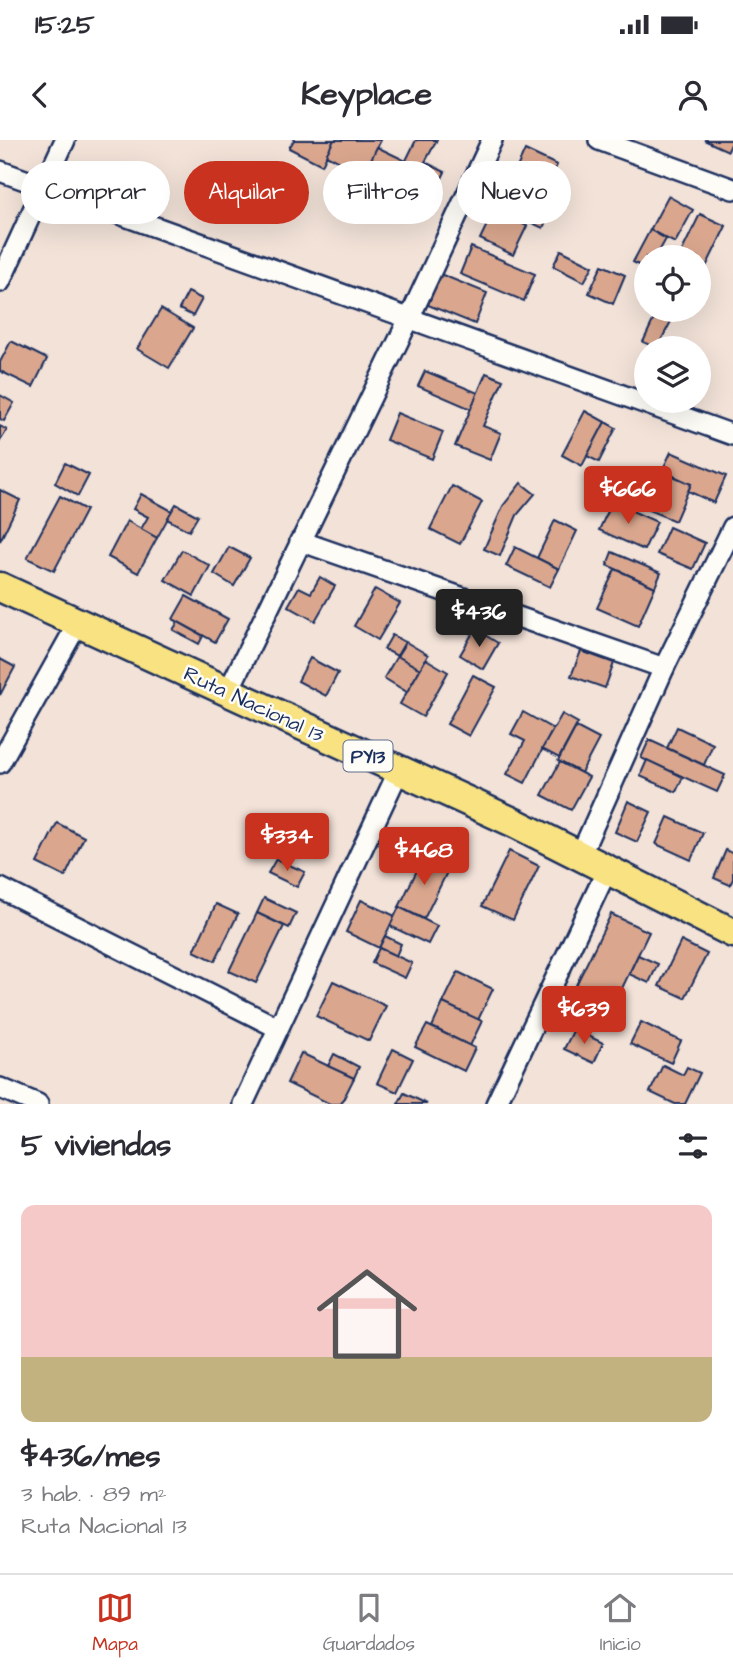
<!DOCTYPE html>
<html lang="es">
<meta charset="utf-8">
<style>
body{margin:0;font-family:"Architects Daughter",sans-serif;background:#f2f2f3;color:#2b2b33;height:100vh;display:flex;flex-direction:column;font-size:26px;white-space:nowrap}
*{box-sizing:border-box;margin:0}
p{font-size:23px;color:#7c7c81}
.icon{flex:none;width:38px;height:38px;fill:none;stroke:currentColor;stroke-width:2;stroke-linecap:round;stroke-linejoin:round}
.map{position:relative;height:964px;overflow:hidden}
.sheet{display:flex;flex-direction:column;background:#fff;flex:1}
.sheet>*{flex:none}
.top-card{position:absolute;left:21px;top:21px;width:691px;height:63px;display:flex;gap:14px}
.fabs{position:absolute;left:634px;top:105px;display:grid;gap:14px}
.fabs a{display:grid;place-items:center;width:77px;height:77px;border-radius:50%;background:#fff;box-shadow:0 7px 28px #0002;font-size:35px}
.price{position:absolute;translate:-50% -60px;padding:0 16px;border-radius:7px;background:#c8321e;color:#fff;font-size:23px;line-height:46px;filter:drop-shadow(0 2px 4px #0008)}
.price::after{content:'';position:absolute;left:50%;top:42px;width:21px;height:16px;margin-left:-10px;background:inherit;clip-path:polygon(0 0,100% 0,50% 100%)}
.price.active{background:#222;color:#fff}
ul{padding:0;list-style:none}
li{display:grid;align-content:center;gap:14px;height:371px;padding:0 21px}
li+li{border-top:2px solid #e1e1e2}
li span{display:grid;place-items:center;height:217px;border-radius:14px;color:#555}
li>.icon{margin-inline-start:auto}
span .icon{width:126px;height:126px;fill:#fffc;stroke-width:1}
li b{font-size:30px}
h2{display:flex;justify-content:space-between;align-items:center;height:84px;padding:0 21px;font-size:30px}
.chip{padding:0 24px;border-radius:32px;background:#fff;box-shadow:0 7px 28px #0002;font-size:24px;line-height:63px}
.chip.active{background:#c8321e;color:#fff}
.status{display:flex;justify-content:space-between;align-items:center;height:49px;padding:0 35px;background:#fff;direction:ltr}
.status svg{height:19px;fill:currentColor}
header{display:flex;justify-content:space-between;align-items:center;height:91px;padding:0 21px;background:#fff;font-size:32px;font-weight:800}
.tabs{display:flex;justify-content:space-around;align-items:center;height:98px;border-top:2px solid #e1e1e2;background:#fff;font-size:19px;color:#7c7c81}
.tabs a{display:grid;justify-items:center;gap:4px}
.tabs .active{color:#c8321e}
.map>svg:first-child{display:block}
.building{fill:#daa78e;stroke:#1b2f5e;stroke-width:2}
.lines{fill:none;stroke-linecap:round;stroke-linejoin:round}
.minor-casing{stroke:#1b2f5e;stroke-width:24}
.highway-casing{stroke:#1b2f5e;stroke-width:33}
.minor{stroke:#fdfcf7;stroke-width:19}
.highway{stroke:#f8e281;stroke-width:28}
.labels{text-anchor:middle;stroke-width:5;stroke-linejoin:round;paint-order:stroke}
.shield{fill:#fdfcf7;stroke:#5f6c8c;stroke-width:2}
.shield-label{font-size:19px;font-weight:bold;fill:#1b2f5e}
.street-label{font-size:21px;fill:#1b2f5e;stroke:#fdfcf7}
</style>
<div class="status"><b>15:25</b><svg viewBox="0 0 49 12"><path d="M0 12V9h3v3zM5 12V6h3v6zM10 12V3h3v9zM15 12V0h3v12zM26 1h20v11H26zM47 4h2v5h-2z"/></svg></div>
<header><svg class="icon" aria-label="back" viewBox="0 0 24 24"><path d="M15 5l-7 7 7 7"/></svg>Keyplace<svg class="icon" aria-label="person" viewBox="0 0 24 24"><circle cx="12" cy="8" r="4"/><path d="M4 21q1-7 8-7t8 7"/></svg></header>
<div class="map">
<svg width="733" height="964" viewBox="0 0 733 964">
<rect width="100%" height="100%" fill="#f2e2d8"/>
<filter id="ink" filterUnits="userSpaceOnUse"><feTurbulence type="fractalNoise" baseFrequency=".0143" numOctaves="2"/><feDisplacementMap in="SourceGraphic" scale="14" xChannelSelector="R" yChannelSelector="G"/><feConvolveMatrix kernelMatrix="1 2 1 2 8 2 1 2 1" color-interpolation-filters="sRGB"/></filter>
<g filter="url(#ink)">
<g class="building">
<path d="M294 0H334L322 25 289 8Z"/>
<path d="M334 0H381L364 34 326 15Z"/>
<path d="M416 0H437L425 22 445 32 428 67 392 49Z"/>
<path d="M704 0H733L728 11Z"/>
<path d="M377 7 406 21 392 49 364 34Z"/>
<path d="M525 10 557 25 546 48 514 34Z"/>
<path d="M511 51 552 69 543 88 503 70Z"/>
<path d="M668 56 693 70 675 103 650 90Z"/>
<path d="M494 70 527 86 513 115 480 99Z"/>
<path d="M700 74 726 86 703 133 698 131V117H679Z"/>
<path d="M650 90 666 99 656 117H646V129L633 122Z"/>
<path d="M471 107 535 134 524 161 460 134Z"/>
<path d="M561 110 593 126 584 142 553 126Z"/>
<path d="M602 125 625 135 613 164 589 153Z"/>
<path d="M440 134 487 153 475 184 428 165Z"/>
<path d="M188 152 202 159 193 176 179 169Z"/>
<path d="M161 169 193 188 169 228 137 209Z"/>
<path d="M658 170H677L657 208 643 202Z"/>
<path d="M11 201 47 219 33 247 0 231V222Z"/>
<path d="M425 231 478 253 471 269 418 246Z"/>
<path d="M486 233 503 240 483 286 501 293 490 320 455 306Z"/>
<path d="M0 255 14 263 4 281 0 279Z"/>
<path d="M585 271 605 282 582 326 562 315Z"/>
<path d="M397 273 443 292 432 319 386 300Z"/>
<path d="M605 282 616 288 599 322 587 316Z"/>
<path d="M0 286 7 290 0 301Z"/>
<path d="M671 312 726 336 714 363 688 351 691 344 662 331Z"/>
<path d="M65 323 89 335 78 356 55 343Z"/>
<path d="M662 331 691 344 675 381 646 369Z"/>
<path d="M521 343 535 354 517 375 500 416 484 409 503 366Z"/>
<path d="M452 346 482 362 460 404 430 389Z"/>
<path d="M0 350 20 360 0 401Z"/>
<path d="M141 354 172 371 157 398 141 389 148 377 133 369Z"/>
<path d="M60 356 86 370 54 431 27 418Z"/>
<path d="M612 362 657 382 644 410 599 390Z"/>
<path d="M176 364 198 376 189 391 167 379Z"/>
<path d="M555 380 577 391 559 429 537 418Z"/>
<path d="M127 381 157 398 138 433 108 417Z"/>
<path d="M669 387 705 403 693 429 657 414Z"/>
<path d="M229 407 250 418 234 446 214 434Z"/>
<path d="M515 407 559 429 550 447 506 426Z"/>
<path d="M182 410 210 426 194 456 165 440Z"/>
<path d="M612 412 661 433 655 447 607 425Z"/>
<path d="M615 429 655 447 638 486 597 468Z"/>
<path d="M320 437 335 446 315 481 288 466 299 447 311 453Z"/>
<path d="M375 449 400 463 378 500 354 486Z"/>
<path d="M186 456 228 479 215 502 173 479Z"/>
<path d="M178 482 203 496 199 504 173 490Z"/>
<path d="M475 489 498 503 483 529 460 515Z"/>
<path d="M392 495 405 502 397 516 384 509Z"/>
<path d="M406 502 428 515 420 529 397 516Z"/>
<path d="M581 511 614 523 605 548 571 536Z"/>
<path d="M397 516 420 529 407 552 384 538Z"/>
<path d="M310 518 338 533 326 556 298 541Z"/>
<path d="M0 519 15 527 0 555Z"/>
<path d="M426 519 448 532 423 577 400 564Z"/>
<path d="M473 535 496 547 469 596 447 584Z"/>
<path d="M523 572 553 589 525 643 507 634 525 601 511 594Z"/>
<path d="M562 574 578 583 559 618 542 609Z"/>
<path d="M576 587 599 599 581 633 558 621Z"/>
<path d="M677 587 713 604 704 625 667 608Z"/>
<path d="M649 600 725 635 717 652 641 618Z"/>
<path d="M647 620 683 637 676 652 640 636Z"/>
<path d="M560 622 589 637 571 670 542 655Z"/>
<path d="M628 661 651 672 637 702 615 692Z"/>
<path d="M668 677 703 693 691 720 656 704Z"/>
<path d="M57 683 84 697 65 737 37 723Z"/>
<path d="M408 698 428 707 417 729 397 720Z"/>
<path d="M726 710 733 714V739L730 745 714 738Z"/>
<path d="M509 711 539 726 513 780 482 766Z"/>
<path d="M425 714 450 726 424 779 399 767Z"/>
<path d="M276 719 305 732 297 747 268 733Z"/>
<path d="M264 758 296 773 289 788 257 773Z"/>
<path d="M361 760 395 776 379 808 346 792Z"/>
<path d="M216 764 238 774 215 821 194 811Z"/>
<path d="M399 767 437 786 428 804 390 786Z"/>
<path d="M257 773 284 786 256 843 229 831Z"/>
<path d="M611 774 649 792 615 863 576 845Z"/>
<path d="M385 796 401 804 396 816 379 808Z"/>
<path d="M681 801 707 814 685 858 659 846Z"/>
<path d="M379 808 412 823 405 838 372 823Z"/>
<path d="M638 815 658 824 649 843 629 834Z"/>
<path d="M458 832 493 849 478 880 443 863Z"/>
<path d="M333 841 386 866 369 901 316 876Z"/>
<path d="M591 852 615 863 602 890 579 879Z"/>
<path d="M443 863 482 881 470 906 432 887Z"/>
<path d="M641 882 681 901 671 923 630 904Z"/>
<path d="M427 885 475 908 464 931 415 907Z"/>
<path d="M574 889 603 903 594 923 564 909Z"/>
<path d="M393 909 413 919 397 952 377 943Z"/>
<path d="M301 913 354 938 341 964H330L287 943Z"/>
<path d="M334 914 359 927 354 938 328 926Z"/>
<path d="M663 925 683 935 687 927 700 933 685 964H675L650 952Z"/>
<path d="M404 953 427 964H398Z"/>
</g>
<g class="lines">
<g class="minor-casing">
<g id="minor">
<path d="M599 0 733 49"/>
<path d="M0 31 733 295"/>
<path d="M0 142 65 0"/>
<path d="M300 401 664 528"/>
<path d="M228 552 409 179 492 0"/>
<path d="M0 623 78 483"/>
<path d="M580 716 664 528 733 387"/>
<path d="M0 748 278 888"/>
<path d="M0 948 38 964"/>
<path d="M243 964 399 630"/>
<path d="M496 964 607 730"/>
</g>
</g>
<g class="highway-casing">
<path id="highway" d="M0 447 515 683 733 793"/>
</g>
<use href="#minor" class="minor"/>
<use href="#highway" class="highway"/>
</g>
</g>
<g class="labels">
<rect class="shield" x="343.5" y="600.5" width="49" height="31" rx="5"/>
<g class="shield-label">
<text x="368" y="623">PY13</text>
</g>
<g class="street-label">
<text transform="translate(254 564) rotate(25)" y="7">Ruta Nacional 13</text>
</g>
</g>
</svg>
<div class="fabs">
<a><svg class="icon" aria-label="locate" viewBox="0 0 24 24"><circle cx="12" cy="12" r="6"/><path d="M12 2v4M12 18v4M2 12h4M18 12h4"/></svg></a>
<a><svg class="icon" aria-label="layers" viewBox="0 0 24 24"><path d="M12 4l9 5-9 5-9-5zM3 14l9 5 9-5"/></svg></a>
</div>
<b class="price" style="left:628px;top:386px">$666</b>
<b class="price active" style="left:479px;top:509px">$436</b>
<b class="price" style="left:287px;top:733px">$334</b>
<b class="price" style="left:424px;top:747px">$468</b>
<b class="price" style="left:584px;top:906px">$639</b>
<div class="top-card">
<a class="chip">Comprar</a>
<a class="chip active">Alquilar</a>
<a class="chip">Filtros</a>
<a class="chip">Nuevo</a>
</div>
</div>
<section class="sheet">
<h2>5 viviendas<svg class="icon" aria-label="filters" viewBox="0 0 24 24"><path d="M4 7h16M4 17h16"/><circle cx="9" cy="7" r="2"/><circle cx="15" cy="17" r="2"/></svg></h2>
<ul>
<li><span style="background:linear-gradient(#f6c9c9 70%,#c2b280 0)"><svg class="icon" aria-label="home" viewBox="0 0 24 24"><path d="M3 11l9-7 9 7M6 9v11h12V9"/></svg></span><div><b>$436/mes</b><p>3 hab. · 89 m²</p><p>Ruta Nacional 13</p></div></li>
</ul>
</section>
<nav class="tabs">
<a class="active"><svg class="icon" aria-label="map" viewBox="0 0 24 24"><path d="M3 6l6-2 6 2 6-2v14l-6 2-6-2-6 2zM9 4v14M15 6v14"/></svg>Mapa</a>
<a><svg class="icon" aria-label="saved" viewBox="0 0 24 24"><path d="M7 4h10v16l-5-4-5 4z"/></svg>Guardados</a>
<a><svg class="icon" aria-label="home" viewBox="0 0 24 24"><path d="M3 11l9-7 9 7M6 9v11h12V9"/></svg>Inicio</a>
</nav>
